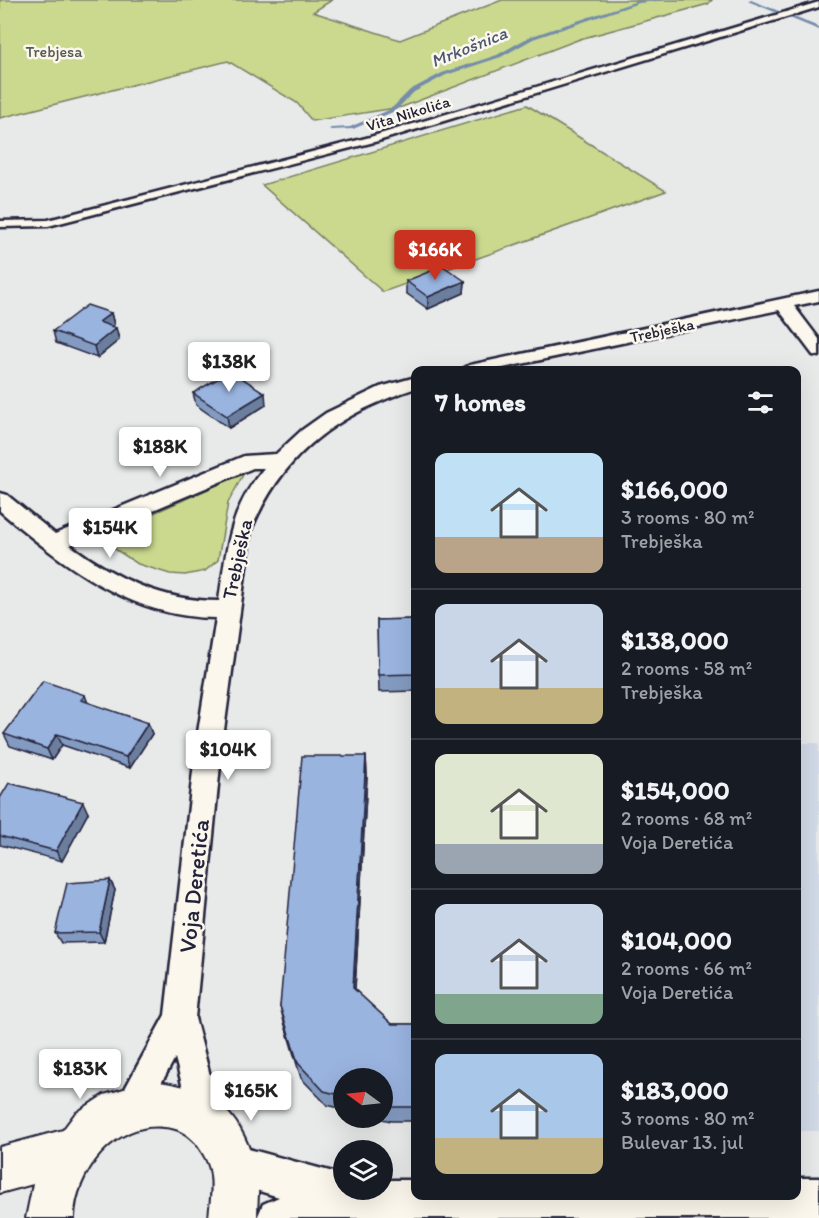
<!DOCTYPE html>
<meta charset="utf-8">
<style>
body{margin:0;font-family:Itim,sans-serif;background:#20242c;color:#f1f3f6;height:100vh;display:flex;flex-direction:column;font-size:22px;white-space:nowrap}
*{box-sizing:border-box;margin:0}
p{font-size:20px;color:#9ea1a6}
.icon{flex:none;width:33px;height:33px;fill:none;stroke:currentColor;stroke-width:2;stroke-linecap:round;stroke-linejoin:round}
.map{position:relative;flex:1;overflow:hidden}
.sheet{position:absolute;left:411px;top:366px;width:390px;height:834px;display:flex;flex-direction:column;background:#171b24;border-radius:12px;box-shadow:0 6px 24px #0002}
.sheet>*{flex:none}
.needle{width:39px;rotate:285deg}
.buttons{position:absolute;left:333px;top:1068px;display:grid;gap:12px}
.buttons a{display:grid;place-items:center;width:60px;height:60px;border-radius:50%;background:#171b24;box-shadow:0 6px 24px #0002;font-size:30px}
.price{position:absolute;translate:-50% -51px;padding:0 14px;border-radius:6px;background:#fff;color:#222;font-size:20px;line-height:39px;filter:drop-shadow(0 2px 3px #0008)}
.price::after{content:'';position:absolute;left:50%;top:36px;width:18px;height:14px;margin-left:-9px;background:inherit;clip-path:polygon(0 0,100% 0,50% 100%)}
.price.active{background:#c8321e;color:#fff}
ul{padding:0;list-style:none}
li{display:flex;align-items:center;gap:18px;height:150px;padding:0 24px}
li+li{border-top:2px solid #363941}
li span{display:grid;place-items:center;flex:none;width:168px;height:120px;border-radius:12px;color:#555}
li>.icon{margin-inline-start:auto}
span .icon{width:72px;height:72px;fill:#fffc;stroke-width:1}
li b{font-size:26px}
h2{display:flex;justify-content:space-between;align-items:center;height:72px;padding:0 24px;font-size:26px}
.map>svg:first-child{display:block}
.built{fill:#d1dae7}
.green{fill:#cad98d;stroke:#767e64;stroke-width:1.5}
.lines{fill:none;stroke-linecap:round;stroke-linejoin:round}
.stream{fill:#758cab;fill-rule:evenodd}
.pedestrian-casing{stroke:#22223b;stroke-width:5}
.minor-casing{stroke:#22223b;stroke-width:5}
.tertiary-casing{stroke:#22223b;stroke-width:5}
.secondary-casing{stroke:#22223b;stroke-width:4}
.pedestrian{fill:#fbf7ec;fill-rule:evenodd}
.minor{fill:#fbf7ec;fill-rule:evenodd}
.tertiary{fill:#fbf7ec;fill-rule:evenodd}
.secondary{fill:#fbf7ec;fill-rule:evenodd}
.wall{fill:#849bc1;stroke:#22223b;stroke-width:1.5}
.shaded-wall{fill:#6c7e9d;stroke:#22223b;stroke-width:1.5}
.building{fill:#9ab4e0;stroke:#22223b;stroke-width:1.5}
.labels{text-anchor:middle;stroke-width:5;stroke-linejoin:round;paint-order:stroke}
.far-park-label{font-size:16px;fill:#545954;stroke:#fbf7ec}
.far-street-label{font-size:16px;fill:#22223b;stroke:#fbf7ec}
.far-water-label{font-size:18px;font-style:italic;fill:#4b5773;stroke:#fbf7ec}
.street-label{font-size:20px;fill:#22223b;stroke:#fbf7ec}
.near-street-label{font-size:24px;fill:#22223b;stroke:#fbf7ec}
</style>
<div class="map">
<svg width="819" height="1218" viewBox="0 0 819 1218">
<rect width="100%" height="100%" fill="#e8eaea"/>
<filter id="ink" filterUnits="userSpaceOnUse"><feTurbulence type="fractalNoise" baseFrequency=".0167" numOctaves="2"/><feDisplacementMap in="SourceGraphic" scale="12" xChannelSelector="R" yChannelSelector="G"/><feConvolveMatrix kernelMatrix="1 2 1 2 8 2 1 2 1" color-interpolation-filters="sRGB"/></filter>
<g filter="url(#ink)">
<rect class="built" x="797" y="743" width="22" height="388"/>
<g class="green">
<path d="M0 0H332L313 12 400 40 502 0H712L708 4 580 39 402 107 312 121 297 103 228 61 0 118Z"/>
<path d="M527 105 666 191 383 292 262 185Z"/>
<path d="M244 473 228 503 218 560 205 571 185 575 170 574 138 564 98 538Z"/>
</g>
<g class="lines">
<g class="stream">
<path d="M647 0H665L639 3 533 39 501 57 446 75 414 92 395 111 353 129 331 130 329 129 331 128 350 127 391 109 410 90 442 73 497 55 529 37 637 1Z"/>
<path d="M745 0H751L819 27V30Z"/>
</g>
<g class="pedestrian-casing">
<path id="pedestrian" d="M819 2V7L378 141 48 226 0 227V221L48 220 370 137Z"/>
</g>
<g class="minor-casing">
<g id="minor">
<path d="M819 291V301L794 306 819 339V356L813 355 779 310 493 370H461L470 365Z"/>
<path d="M416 377V388C337 414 283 453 251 530L222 745 195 1018 221 1118 216 1129 205 1134 194 1129 175 1058 142 1118 131 1123 120 1118 115 1107 165 1015 196 745 216 618C130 618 62 564 0 511V493L7 495 55 534 244 456 276 454 302 430 326 413 380 387ZM253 468H264C230 508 226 550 219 601 162 601 115 578 70 545Z"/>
</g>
</g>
<g class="tertiary-casing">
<path id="tertiary" d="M234 1145 344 1175V1190H382V1180H416V1196H796V1178H819V1218H257L263 1204 279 1197 220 1179 214 1165 220 1151Z"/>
</g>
<g class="secondary-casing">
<path id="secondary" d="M150 1081C202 1086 234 1103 251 1154 253 1161 257 1169 258 1176 259 1189 257 1205 257 1218H209C210 1205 213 1189 211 1176 210 1163 203 1153 196 1143 187 1133 178 1128 164 1127 115 1121 75 1172 74 1218H26L33 1184 0 1193V1147L63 1130 75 1114 104 1095Z"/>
</g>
<use href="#pedestrian" class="pedestrian"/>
<use href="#minor" class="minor"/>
<use href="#tertiary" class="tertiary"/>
<use href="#secondary" class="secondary"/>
</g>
<g class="wall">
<path d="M406 281H465L464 293 428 309 406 293Z"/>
<path d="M111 313 114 325 111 327 116 328 119 340 97 358 56 343 53 331Z"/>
<path d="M193 393 266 405 229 428 196 405Z"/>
<path d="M416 619V691L379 692 377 620Z"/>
<path d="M88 703 148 723 152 734 130 768 62 745 52 760 10 746 4 734Z"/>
<path d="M366 756 367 776 355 990 392 1024H416V1121H391L378 1118H382V1078H344V1109L327 1105 301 1078 284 1022 280 1006Z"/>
<path d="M0 798 88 813 62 861 0 845Z"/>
<path d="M110 880 115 890 104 942 61 943 55 933Z"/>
</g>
<g class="shaded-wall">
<path d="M465 281 464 293 428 309V297Z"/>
<path d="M111 313 114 325 102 334 99 322Z"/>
<path d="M116 328 119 340 97 358 94 346Z"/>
<path d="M265 393 266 405 229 428 227 416Z"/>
<path d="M85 695 89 706 81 700Z"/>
<path d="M148 723 152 734 130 768 126 757Z"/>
<path d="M57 734 62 745 52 760 47 749Z"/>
<path d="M366 756 367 776 354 1005 353 988Z"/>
<path d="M83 802 88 813 62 861 56 851Z"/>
<path d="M110 880 115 890 104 942 99 932Z"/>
</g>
<g class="building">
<path d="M443 266 465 281 428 297 406 281Z"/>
<path d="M87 305 111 313 99 322 116 328 94 346 53 331Z"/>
<path d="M231 371 265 393 227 416 193 393Z"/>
<path d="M416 619V674L378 675 377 620Z"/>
<path d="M43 681 85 695 81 700 148 723 126 757 57 734 47 749 4 734Z"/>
<path d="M302 756H366L353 988 392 1024H416V1107H390L382 1105V1078H344V1096L324 1091 298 1063 280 1006Z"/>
<path d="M9 783 83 802 56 851 0 836V798Z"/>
<path d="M110 880 99 932 55 933 67 883Z"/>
</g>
</g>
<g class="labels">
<g class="far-park-label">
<text x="54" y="57">Trebjesa</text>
</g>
<g class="far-street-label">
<text transform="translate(408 113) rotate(-17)" y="6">Vita Nikolića</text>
<text transform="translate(662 330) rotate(-12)" y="6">Trebješka</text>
</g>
<g class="far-water-label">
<text transform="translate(469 47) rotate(-22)" y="6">Mrkošnica</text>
</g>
<g class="street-label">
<text transform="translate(237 559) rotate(-78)" y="7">Trebješka</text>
</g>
<g class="near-street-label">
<text transform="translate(194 886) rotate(-84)" y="8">Voja Deretića</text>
</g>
</g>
</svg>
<div class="buttons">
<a><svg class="needle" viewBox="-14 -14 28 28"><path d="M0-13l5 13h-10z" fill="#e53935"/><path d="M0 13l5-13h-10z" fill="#9ea1a6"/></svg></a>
<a><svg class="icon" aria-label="layers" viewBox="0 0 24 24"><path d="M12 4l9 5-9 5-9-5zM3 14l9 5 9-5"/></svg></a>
</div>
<b class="price active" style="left:435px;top:281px">$166K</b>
<b class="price" style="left:229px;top:393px">$138K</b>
<b class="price" style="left:160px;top:478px">$188K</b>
<b class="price" style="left:110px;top:559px">$154K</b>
<b class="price" style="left:228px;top:781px">$104K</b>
<b class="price" style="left:80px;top:1100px">$183K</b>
<b class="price" style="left:251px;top:1122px">$165K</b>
<section class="sheet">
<h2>7 homes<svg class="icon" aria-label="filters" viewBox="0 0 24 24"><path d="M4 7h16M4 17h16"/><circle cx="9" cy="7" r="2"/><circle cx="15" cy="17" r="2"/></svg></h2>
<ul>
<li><span style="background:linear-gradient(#bfe0f5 70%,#b9a48a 0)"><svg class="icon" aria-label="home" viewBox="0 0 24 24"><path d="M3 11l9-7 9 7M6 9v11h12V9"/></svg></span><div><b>$166,000</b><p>3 rooms · 80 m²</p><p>Trebješka</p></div></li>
<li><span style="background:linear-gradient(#c9d6e8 70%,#c2b280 0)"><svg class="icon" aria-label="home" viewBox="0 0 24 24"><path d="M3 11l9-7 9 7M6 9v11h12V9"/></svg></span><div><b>$138,000</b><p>2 rooms · 58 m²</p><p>Trebješka</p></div></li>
<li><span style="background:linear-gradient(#dfe7d0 75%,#9aa5b1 0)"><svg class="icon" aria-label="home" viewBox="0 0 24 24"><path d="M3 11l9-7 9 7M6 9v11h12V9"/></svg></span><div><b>$154,000</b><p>2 rooms · 68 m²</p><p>Voja Deretića</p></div></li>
<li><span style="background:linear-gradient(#c9d6e8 75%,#7fa58c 0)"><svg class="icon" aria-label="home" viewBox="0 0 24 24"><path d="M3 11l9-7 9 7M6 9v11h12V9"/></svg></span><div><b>$104,000</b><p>2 rooms · 66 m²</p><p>Voja Deretića</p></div></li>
<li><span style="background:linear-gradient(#a9c7e8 70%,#c2b280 0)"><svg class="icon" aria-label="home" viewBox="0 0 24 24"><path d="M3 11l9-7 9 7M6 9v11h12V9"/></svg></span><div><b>$183,000</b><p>3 rooms · 80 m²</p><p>Bulevar 13. jul</p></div></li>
</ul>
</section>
</div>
